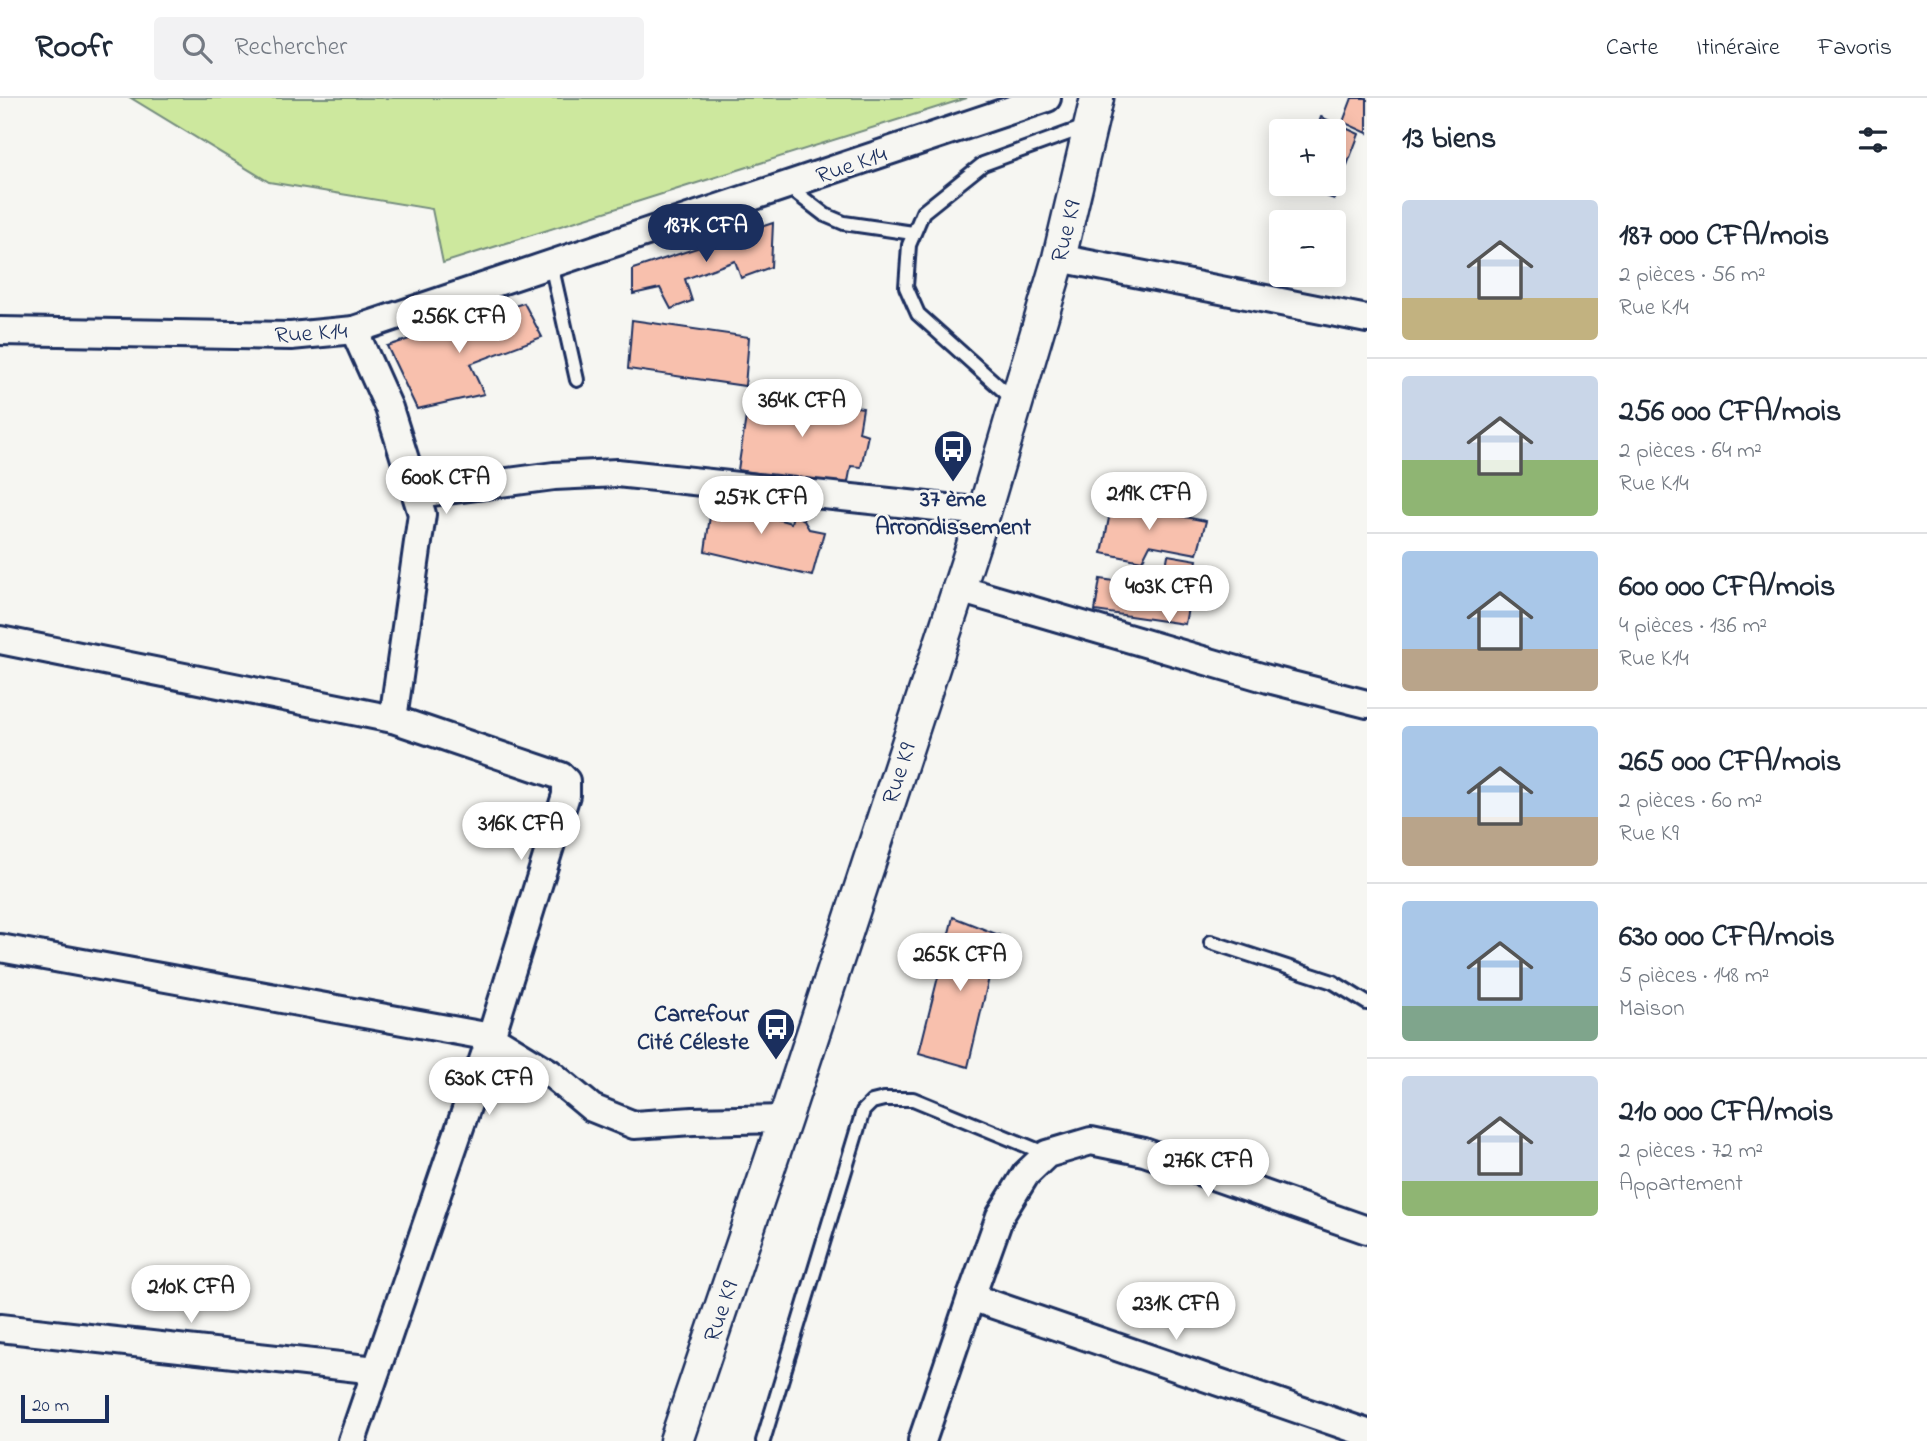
<!DOCTYPE html>
<html lang="fr">
<meta charset="utf-8">
<style>
body{margin:0;font-family:"Indie Flower",sans-serif;background:#f2f2f3;color:#1f2937;height:100vh;display:flex;flex-direction:column;font-size:26px;white-space:nowrap}
*{box-sizing:border-box;margin:0}
p{font-size:23px;color:#747a83}
.icon{flex:none;width:38px;height:38px;fill:none;stroke:currentColor;stroke-width:2;stroke-linecap:round;stroke-linejoin:round}
.map{position:relative;flex:1;overflow:hidden}
.details{display:flex;flex-direction:column;background:#fff;width:560px}
.details>*{flex:none}
.fabs{position:absolute;left:1269px;top:21px;display:grid;gap:14px}
.fabs a{display:grid;place-items:center;width:77px;height:77px;border-radius:7px;background:#fff;box-shadow:0 4px 18px #0003;font-size:35px}
.scale{position:absolute;left:21px;bottom:18px;width:88px;box-sizing:border-box;padding-left:7px;border:4px solid #1b2f5e;border-top:0;font-size:19px;line-height:24px;white-space:nowrap;color:#1b2f5e;-webkit-text-stroke:5px #f6f6f2;paint-order:stroke}
.price{position:absolute;translate:-50% -60px;padding:0 16px;border-radius:24px;background:#fff;color:#222;font-size:23px;line-height:46px;filter:drop-shadow(0 2px 4px #0008)}
.price::after{content:'';position:absolute;left:50%;top:42px;width:21px;height:16px;margin-left:-10px;background:inherit;clip-path:polygon(0 0,100% 0,50% 100%)}
.price.current{background:#1b2f5e;color:#fff}
ul{padding:0;list-style:none}
li{display:flex;align-items:center;gap:21px;height:175px;padding:0 35px}
li+li{border-top:2px solid #e0e1e3}
li span{display:grid;place-items:center;flex:none;width:196px;height:140px;border-radius:7px;color:#555}
li>.icon{margin-inline-start:auto}
span .icon{width:84px;height:84px;fill:#fffc;stroke-width:1}
li b{font-size:30px}
h2{display:flex;justify-content:space-between;align-items:center;height:84px;padding:0 35px;font-size:30px}
header{display:flex;align-items:center;gap:42px;box-sizing:border-box;height:98px;padding:0 35px;background:#fff;border-bottom:2px solid #e0e1e3}
header strong{font-size:33px}
nav{display:flex;gap:38px;margin-inline-start:auto;font-size:24px}
.search{width:490px;height:63px;background:#f2f2f3;display:flex;align-items:center;gap:18px;box-sizing:border-box;padding:0 24px;border-radius:7px;color:#747a83;font-size:26px}
main{display:flex;flex:1;min-height:0}
.map>svg:first-child{display:block}
.green{fill:#cde89e;stroke:#748c7e;stroke-width:2}
.building{fill:#f8c0ad;stroke:#1b2f5e;stroke-width:2}
.lines{fill:none;stroke-linecap:round;stroke-linejoin:round}
.service-casing{stroke:#1b2f5e;stroke-width:18}
.minor-casing{stroke:#1b2f5e;stroke-width:32}
.tertiary-casing{stroke:#1b2f5e;stroke-width:37}
.service{stroke:#f6f6f2;stroke-width:12}
.minor{stroke:#f6f6f2;stroke-width:26}
.tertiary{stroke:#f6f6f2;stroke-width:32}
.labels{text-anchor:middle;stroke-width:6;stroke-linejoin:round;paint-order:stroke}
.street-label{font-size:24px;fill:#1b2f5e;stroke:#f6f6f2}
.poi-label{font-size:24px;font-weight:bold;fill:#1b2f5e;stroke:#f6f6f2}
</style>
<header>
<strong>Roofr</strong>
<div class="search"><svg class="icon" aria-label="search" viewBox="0 0 24 24"><circle cx="10" cy="10" r="6"/><path d="M15 15l6 6"/></svg>Rechercher</div>
<nav><a>Carte</a><a>Itinéraire</a><a>Favoris</a></nav>
</header>
<main>
<div class="map">
<svg width="1367" height="1343" viewBox="0 0 1367 1343">
<rect width="100%" height="100%" fill="#f6f6f2"/>
<filter id="ink" filterUnits="userSpaceOnUse"><feTurbulence type="fractalNoise" baseFrequency=".0143" numOctaves="2"/><feDisplacementMap in="SourceGraphic" scale="14" xChannelSelector="R" yChannelSelector="G"/><feConvolveMatrix kernelMatrix="1 2 1 2 8 2 1 2 1" color-interpolation-filters="sRGB"/></filter>
<g filter="url(#ink)">
<path class="green" d="M131 0H967L443 165 432 111 269 84Z"/>
<g class="building">
<path d="M1352 0H1367V35L1343 24Z"/>
<path d="M1321 19 1359 36 1334 101 1298 88 1299 86H1334V33H1316Z"/>
<path d="M773 125 771 169 741 180 735 163 685 181 692 203 671 211 660 190 633 196V171Z"/>
<path d="M524 205 542 239 470 266 484 296 417 311 387 248Z"/>
<path d="M632 222 749 239 745 288 628 271Z"/>
<path d="M750 292 863 310 859 334 868 337 861 369 851 368 847 389 738 372Z"/>
<path d="M727 392 747 398 744 416 758 420 762 401 779 406 777 421 791 425 793 417 803 421 809 431 824 434 812 478 705 453 713 397 723 400Z"/>
<path d="M1112 405 1206 423 1197 456 1150 447 1142 463 1102 455Z"/>
<path d="M1168 457 1197 462 1185 526 1095 513 1100 481 1149 488 1153 472 1165 474Z"/>
<path d="M953 819 999 837 968 969 919 955Z"/>
</g>
<g class="lines">
<g class="service-casing">
<g id="service">
<path d="M786 87 825 117 844 125 913 135"/>
<path d="M551 166 577 282"/>
<path d="M1015 303 918 216 906 189 909 147 923 114 983 66 1088 28"/>
<path d="M1211 844 1333 884 1367 905"/>
<path d="M763 1343 863 1013 872 1004 884 1001H913L1047 1056"/>
</g>
</g>
<g class="minor-casing">
<g id="minor">
<path d="M1059 160 1367 221"/>
<path d="M354 232 389 310 422 416 393 621"/>
<path d="M0 233 291 238 354 232 1047 0"/>
<path d="M417 396 554 378 617 375 984 414"/>
<path d="M959 491 1268 581 1367 606"/>
<path d="M0 542 393 621 561 678 566 683V697L491 939 0 850"/>
<path d="M971 1199 1367 1335"/>
<path d="M0 1230 376 1272"/>
<path d="M352 1343 491 939 550 975 592 1010 634 1027 693 1023 785 1021"/>
<path d="M922 1343 971 1199 1000 1118 1026 1076 1047 1056 1091 1043 1144 1054 1367 1132"/>
</g>
</g>
<g class="tertiary-casing">
<path id="tertiary" d="M676 1343 785 1021 984 414 1059 160 1097 0"/>
</g>
<use href="#service" class="service"/>
<use href="#minor" class="minor"/>
<use href="#tertiary" class="tertiary"/>
</g>
</g>
<defs>
<g id="bus-pin" transform="scale(2.0125)"><path d="M0 17L-7.5 6A9.5 9.5 0 1 1 7.5 6Z" fill="#1b2f5e" stroke="#f6f6f2"/><path d="M-5-6H5V4H4V6H2V4H-2V6H-4V4H-5ZM-3.5-4V0h7V-4ZM-3.5 1.2v1.5H-2V1.2ZM2 1.2v1.5H3.5V1.2Z" fill="#fff"/></g>
</defs>
<g fill-rule="evenodd">
<use href="#bus-pin" x="953" y="351"/>
<use href="#bus-pin" x="776" y="929"/>
</g>
<g class="labels">
<g class="street-label">
<text transform="translate(851 66) rotate(-19)" y="8">Rue K14</text>
<text transform="translate(1065 133) rotate(-76)" y="8">Rue K9</text>
<text transform="translate(311 234) rotate(-4)" y="8">Rue K14</text>
<text transform="translate(898 675) rotate(-72)" y="8">Rue K9</text>
<text transform="translate(720 1213) rotate(-71)" y="8">Rue K9</text>
</g>
<g class="poi-label">
<text x="953" y="408">37 ème<tspan x="953" dy="28">Arrondissement</tspan></text>
<text x="749" y="923" text-anchor="end">Carrefour<tspan x="749" dy="28">Cité Céleste</tspan></text>
</g>
</g>
</svg>
<div class="fabs">
<a>+</a>
<a>−</a>
</div>
<div class="scale">20 m</div>
<b class="price current" style="left:706px;top:166px">187K CFA</b>
<b class="price" style="left:459px;top:257px">256K CFA</b>
<b class="price" style="left:802px;top:341px">364K CFA</b>
<b class="price" style="left:446px;top:418px">600K CFA</b>
<b class="price" style="left:1149px;top:434px">219K CFA</b>
<b class="price" style="left:761px;top:438px">257K CFA</b>
<b class="price" style="left:1169px;top:527px">403K CFA</b>
<b class="price" style="left:521px;top:764px">316K CFA</b>
<b class="price" style="left:960px;top:895px">265K CFA</b>
<b class="price" style="left:489px;top:1019px">630K CFA</b>
<b class="price" style="left:1208px;top:1101px">276K CFA</b>
<b class="price" style="left:191px;top:1227px">210K CFA</b>
<b class="price" style="left:1176px;top:1244px">231K CFA</b>
</div>
<section class="details">
<h2>13 biens<svg class="icon" aria-label="filters" viewBox="0 0 24 24"><path d="M4 7h16M4 17h16"/><circle cx="9" cy="7" r="2"/><circle cx="15" cy="17" r="2"/></svg></h2>
<ul>
<li><span style="background:linear-gradient(#c9d6e8 70%,#c2b280 0)"><svg class="icon" aria-label="home" viewBox="0 0 24 24"><path d="M3 11l9-7 9 7M6 9v11h12V9"/></svg></span><div><b>187 000 CFA/mois</b><p>2 pièces · 56 m²</p><p>Rue K14</p></div></li>
<li><span style="background:linear-gradient(#c9d6e8 60%,#8fb573 0)"><svg class="icon" aria-label="home" viewBox="0 0 24 24"><path d="M3 11l9-7 9 7M6 9v11h12V9"/></svg></span><div><b>256 000 CFA/mois</b><p>2 pièces · 64 m²</p><p>Rue K14</p></div></li>
<li><span style="background:linear-gradient(#a9c7e8 70%,#b9a48a 0)"><svg class="icon" aria-label="home" viewBox="0 0 24 24"><path d="M3 11l9-7 9 7M6 9v11h12V9"/></svg></span><div><b>600 000 CFA/mois</b><p>4 pièces · 136 m²</p><p>Rue K14</p></div></li>
<li><span style="background:linear-gradient(#a9c7e8 65%,#b9a48a 0)"><svg class="icon" aria-label="home" viewBox="0 0 24 24"><path d="M3 11l9-7 9 7M6 9v11h12V9"/></svg></span><div><b>265 000 CFA/mois</b><p>2 pièces · 60 m²</p><p>Rue K9</p></div></li>
<li><span style="background:linear-gradient(#a9c7e8 75%,#7fa58c 0)"><svg class="icon" aria-label="home" viewBox="0 0 24 24"><path d="M3 11l9-7 9 7M6 9v11h12V9"/></svg></span><div><b>630 000 CFA/mois</b><p>5 pièces · 148 m²</p><p>Maison</p></div></li>
<li><span style="background:linear-gradient(#c9d6e8 75%,#8fb573 0)"><svg class="icon" aria-label="home" viewBox="0 0 24 24"><path d="M3 11l9-7 9 7M6 9v11h12V9"/></svg></span><div><b>210 000 CFA/mois</b><p>2 pièces · 72 m²</p><p>Appartement</p></div></li>
</ul>
</section>
</main>
